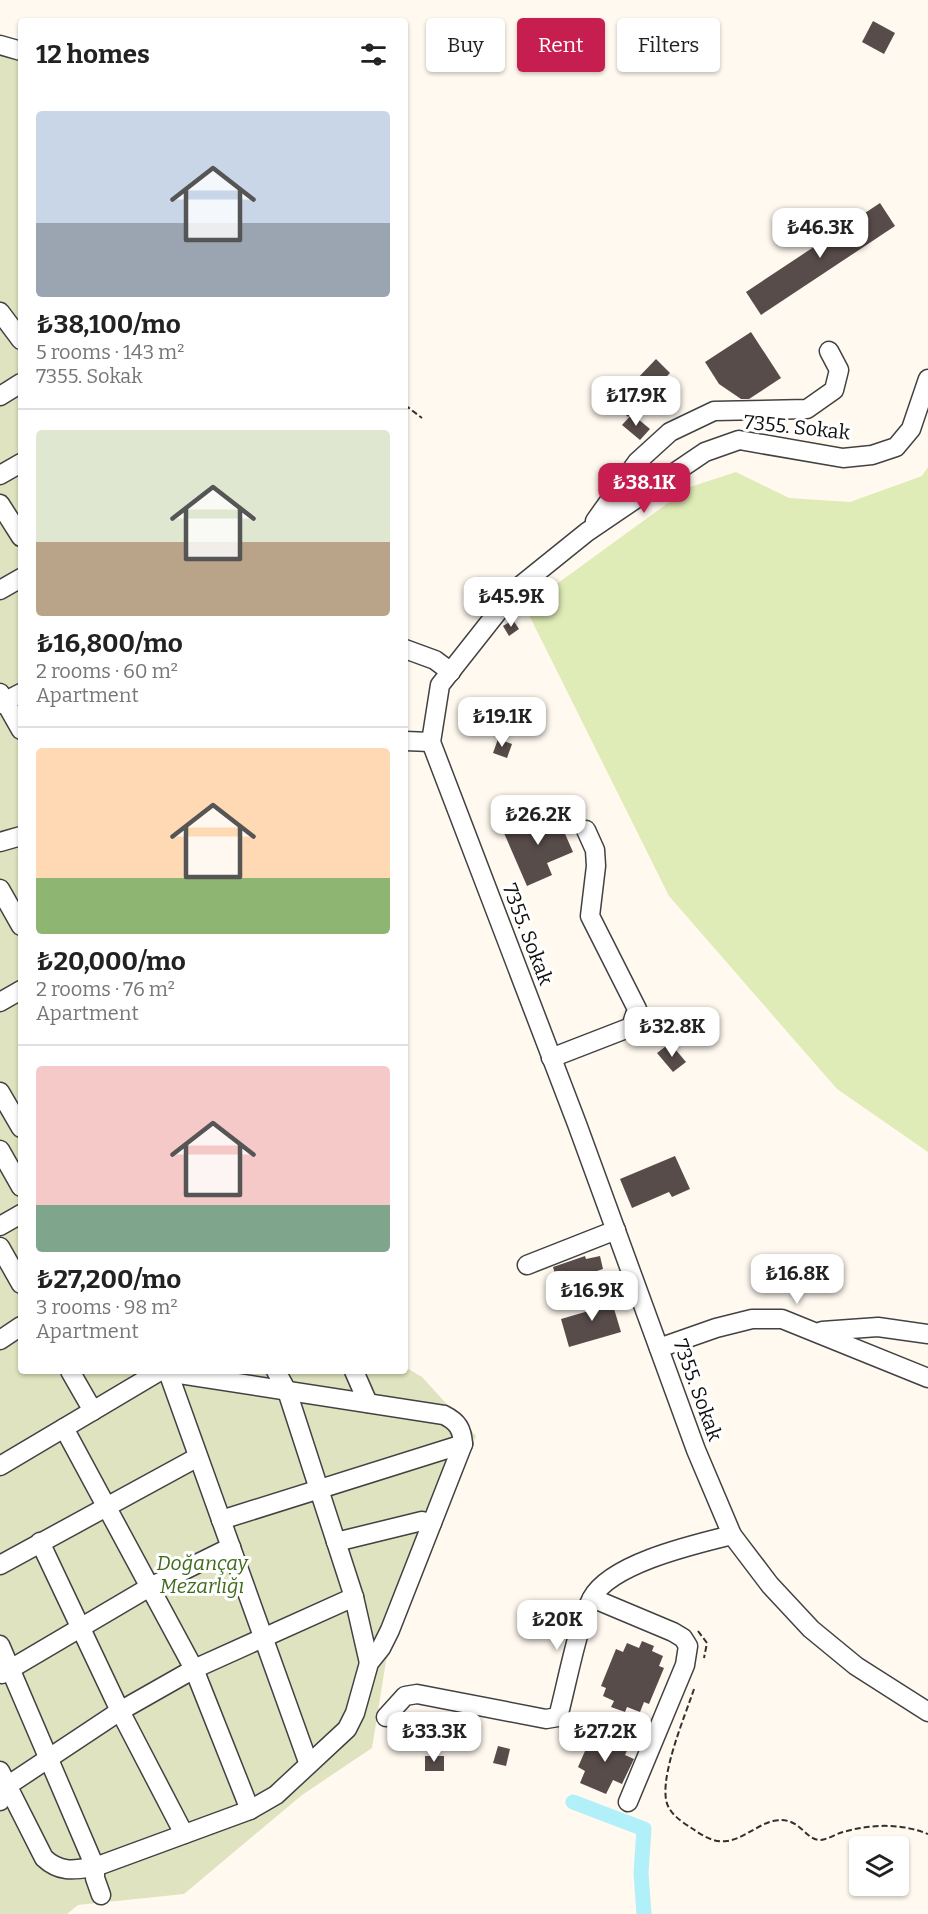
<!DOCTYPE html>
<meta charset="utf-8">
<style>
body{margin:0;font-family:Bitter,serif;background:#f2f2f2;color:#222;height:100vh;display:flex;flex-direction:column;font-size:22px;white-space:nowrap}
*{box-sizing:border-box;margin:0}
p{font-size:20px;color:#767676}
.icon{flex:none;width:33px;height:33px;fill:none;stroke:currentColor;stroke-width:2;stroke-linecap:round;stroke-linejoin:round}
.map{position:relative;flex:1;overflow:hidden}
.drawer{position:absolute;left:18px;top:18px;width:390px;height:1356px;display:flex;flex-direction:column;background:#fff;border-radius:6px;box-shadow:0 2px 4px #0004}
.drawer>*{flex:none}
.banner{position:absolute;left:426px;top:18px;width:411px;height:54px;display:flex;gap:12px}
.buttons{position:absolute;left:849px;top:1836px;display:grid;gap:12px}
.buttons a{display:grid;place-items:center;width:60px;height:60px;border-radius:6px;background:#fff;box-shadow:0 2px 4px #0004;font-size:30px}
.price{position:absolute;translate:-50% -51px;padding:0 14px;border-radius:12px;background:#fff;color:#222;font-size:20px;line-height:39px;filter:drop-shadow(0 2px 3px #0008)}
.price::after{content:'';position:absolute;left:50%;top:36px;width:18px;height:14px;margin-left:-9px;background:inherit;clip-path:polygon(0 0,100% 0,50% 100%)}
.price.current{background:#c71e50;color:#fff}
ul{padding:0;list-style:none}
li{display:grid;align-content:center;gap:12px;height:318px;padding:0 18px}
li+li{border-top:2px solid #e0e0e0}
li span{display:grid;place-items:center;height:186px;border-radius:6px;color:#555}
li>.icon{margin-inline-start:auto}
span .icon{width:108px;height:108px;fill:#fffc;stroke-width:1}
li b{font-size:26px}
h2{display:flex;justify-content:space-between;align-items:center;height:72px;padding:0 18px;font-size:26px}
.chip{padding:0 21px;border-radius:6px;background:#fff;box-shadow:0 2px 4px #0004;font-size:21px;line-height:54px}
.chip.current{background:#c71e50;color:#fff}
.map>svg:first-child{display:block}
.green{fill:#e0ecb7}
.cemetery{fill:#e0e3bf}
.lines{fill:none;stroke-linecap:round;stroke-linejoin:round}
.canal{stroke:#b2f0f9;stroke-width:15}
.building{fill:#584c4a}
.minor-casing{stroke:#424242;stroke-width:21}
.path{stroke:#313131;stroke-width:2;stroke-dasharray:6 3;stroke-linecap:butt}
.minor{stroke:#fff;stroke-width:18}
.labels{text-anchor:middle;stroke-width:6;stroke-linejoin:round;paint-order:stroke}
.street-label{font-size:20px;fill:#0f0f0f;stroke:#fff}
.park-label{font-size:20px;font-style:italic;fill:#3f6b1b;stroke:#fff}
</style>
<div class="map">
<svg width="928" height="1914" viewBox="0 0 928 1914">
<rect width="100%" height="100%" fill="#fff9f0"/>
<path class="green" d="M928 467V1152L837 1089 669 896 525 607 690 487 736 472 789 498 850 502 922 476Z"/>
<path class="cemetery" d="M0 50 21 59V1371H405V1367L422 1377 476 1436 386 1661 372 1748 302 1795 184 1894 78 1905 67 1914H0Z"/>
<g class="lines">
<path class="canal" d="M573 1802 644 1829 641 1873 644 1914"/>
</g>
<g class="building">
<path d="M873 21 895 33 884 54 862 42Z"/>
<path d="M880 203 895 226 761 315 746 292Z"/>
<path d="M751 332 781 378 749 399H741L719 384 705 362Z"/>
<path d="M656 359 670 373 628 417 614 403Z"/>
<path d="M632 414 650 429 640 440 622 425Z"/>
<path d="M513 620 519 629 509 636 503 626Z"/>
<path d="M498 739 512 744 507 758 493 753Z"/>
<path d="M555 811 573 852 547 863 552 875 527 886 504 833Z"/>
<path d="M670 1043 686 1062 673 1072 657 1053Z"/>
<path d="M675 1156 690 1189 672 1197 669 1192 632 1208 620 1179Z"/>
<path d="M585 1256 586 1259 600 1256 603 1269 558 1284 553 1267Z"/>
<path d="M609 1292 621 1332 569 1347 561 1319 592 1310 588 1299Z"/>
<path d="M642 1641 654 1646 652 1651 663 1656 659 1666 664 1668 649 1704 644 1702 640 1712 627 1707 625 1712 611 1707 614 1701 603 1696 606 1688 601 1686 616 1649 623 1652 627 1643 639 1648Z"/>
<path d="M603 1731 630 1744 625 1755 634 1759 622 1784 613 1780 606 1794 580 1783 585 1771 578 1767 589 1742 596 1745Z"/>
<path d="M498 1746 510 1749 506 1766 493 1763Z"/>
<rect x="425" y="1756" width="19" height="15"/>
</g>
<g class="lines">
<g class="minor-casing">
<g id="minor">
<path d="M0 45 21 51"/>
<path d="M0 312 21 340"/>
<path d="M928 379 911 429 896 447 872 455 843 458 739 440 705 452 587 532 515 590 440 685 431 742 577 1124 696 1450 732 1535 770 1585 811 1629 856 1666 928 1712"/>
<path d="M0 396 21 383"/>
<path d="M0 475 21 463"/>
<path d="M0 504 21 537"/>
<path d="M595 521 637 462 670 432 714 411 807 409 834 390 839 370 829 351"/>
<path d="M0 590 21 578"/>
<path d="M405 649 435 660 451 672"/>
<path d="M0 693 21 730"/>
<path d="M0 704 21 693"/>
<path d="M405 741 431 742"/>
<path d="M0 842 21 836"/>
<path d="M0 889 21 926"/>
<path d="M0 1002 21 990"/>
<path d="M551 1058 631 1027 637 1009 590 916 596 866 595 850 586 830"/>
<path d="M0 1092 21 1128"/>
<path d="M0 1150 21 1187"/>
<path d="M0 1226 21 1214"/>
<path d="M0 1247 21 1284"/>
<path d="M527 1265 616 1230"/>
<path d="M822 1331 878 1327 928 1334"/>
<path d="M0 1340 21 1326"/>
<path d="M659 1348 716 1328 752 1319H782L928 1378"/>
<path d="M70 1371 93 1411"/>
<path d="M276 1371 287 1391 354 1597 369 1663"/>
<path d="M354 1371 368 1403"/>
<path d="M168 1372 308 1762"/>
<path d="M64 1428 194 1669 250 1810"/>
<path d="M0 1466 160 1371"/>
<path d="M221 1520 463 1444"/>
<path d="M40 1542 120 1711 184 1834"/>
<path d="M336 1542 422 1521 432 1523"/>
<path d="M0 1565 198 1457"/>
<path d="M592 1598 673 1632 683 1638 688 1646 685 1665 628 1802"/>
<path d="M0 1645 95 1867V1878L101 1895"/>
<path d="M2 1674 148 1588 231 1547"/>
<path d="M386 1717 405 1696 417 1694 546 1719 558 1717C567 1684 577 1626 592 1598 611 1563 696 1544 732 1535"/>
<path d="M0 1771 44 1858C60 1873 74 1870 95 1867L250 1810 276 1795 347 1729 355 1713 369 1663 381 1648 390 1630 463 1444C462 1429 458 1422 444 1415L160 1371"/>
<path d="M0 1801 1 1794 7 1786 120 1711 194 1669 354 1597"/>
</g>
</g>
<g class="path">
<path d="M405 405 422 418"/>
<path d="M698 1631 707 1643 704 1658"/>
<path d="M694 1689C686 1714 655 1785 669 1808 674 1817 685 1824 693 1829 703 1836 714 1843 727 1841 743 1839 757 1825 773 1821 801 1815 804 1841 821 1840 828 1839 836 1834 843 1832 871 1824 901 1823 928 1834"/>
<path d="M443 1748 462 1737 477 1722"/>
</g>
<use href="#minor" class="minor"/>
</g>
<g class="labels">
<g class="street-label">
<text transform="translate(797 427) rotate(6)" y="7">7355. Sokak</text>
<text transform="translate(528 934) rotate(69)" y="7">7355. Sokak</text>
<text transform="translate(698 1390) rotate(70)" y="7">7355. Sokak</text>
</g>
<g class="park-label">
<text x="202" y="1570">Doğançay<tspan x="202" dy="23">Mezarlığı</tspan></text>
</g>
</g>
</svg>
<div class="buttons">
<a><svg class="icon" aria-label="layers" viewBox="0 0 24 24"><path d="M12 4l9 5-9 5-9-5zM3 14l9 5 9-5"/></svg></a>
</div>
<b class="price" style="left:820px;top:259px">₺46.3K</b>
<b class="price" style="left:636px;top:427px">₺17.9K</b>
<b class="price current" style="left:644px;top:514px">₺38.1K</b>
<b class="price" style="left:511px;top:628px">₺45.9K</b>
<b class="price" style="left:502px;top:748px">₺19.1K</b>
<b class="price" style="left:538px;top:846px">₺26.2K</b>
<b class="price" style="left:672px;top:1058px">₺32.8K</b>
<b class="price" style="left:797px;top:1305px">₺16.8K</b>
<b class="price" style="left:592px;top:1322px">₺16.9K</b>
<b class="price" style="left:557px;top:1651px">₺20K</b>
<b class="price" style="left:434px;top:1763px">₺33.3K</b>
<b class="price" style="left:605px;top:1763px">₺27.2K</b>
<div class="banner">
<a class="chip">Buy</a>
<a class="chip current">Rent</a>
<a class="chip">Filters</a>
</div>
<section class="drawer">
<h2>12 homes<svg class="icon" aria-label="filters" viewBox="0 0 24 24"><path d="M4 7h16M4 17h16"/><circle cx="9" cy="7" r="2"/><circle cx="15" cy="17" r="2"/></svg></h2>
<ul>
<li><span style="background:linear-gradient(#c9d6e8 60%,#9aa5b1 0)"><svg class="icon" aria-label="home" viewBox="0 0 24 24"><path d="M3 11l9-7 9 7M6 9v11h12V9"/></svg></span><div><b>₺38,100/mo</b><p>5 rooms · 143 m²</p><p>7355. Sokak</p></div></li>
<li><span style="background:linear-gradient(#dfe7d0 60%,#b9a48a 0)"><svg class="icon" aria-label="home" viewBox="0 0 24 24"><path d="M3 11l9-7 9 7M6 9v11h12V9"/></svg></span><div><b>₺16,800/mo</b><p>2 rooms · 60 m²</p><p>Apartment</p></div></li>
<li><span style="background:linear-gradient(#ffd9b3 70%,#8fb573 0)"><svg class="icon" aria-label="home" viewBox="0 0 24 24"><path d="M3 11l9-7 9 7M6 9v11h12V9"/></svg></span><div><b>₺20,000/mo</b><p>2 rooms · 76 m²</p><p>Apartment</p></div></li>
<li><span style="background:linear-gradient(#f6c9c9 75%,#7fa58c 0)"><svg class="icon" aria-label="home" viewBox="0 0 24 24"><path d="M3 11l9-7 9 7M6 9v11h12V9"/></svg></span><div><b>₺27,200/mo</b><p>3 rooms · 98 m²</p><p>Apartment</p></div></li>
</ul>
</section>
</div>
